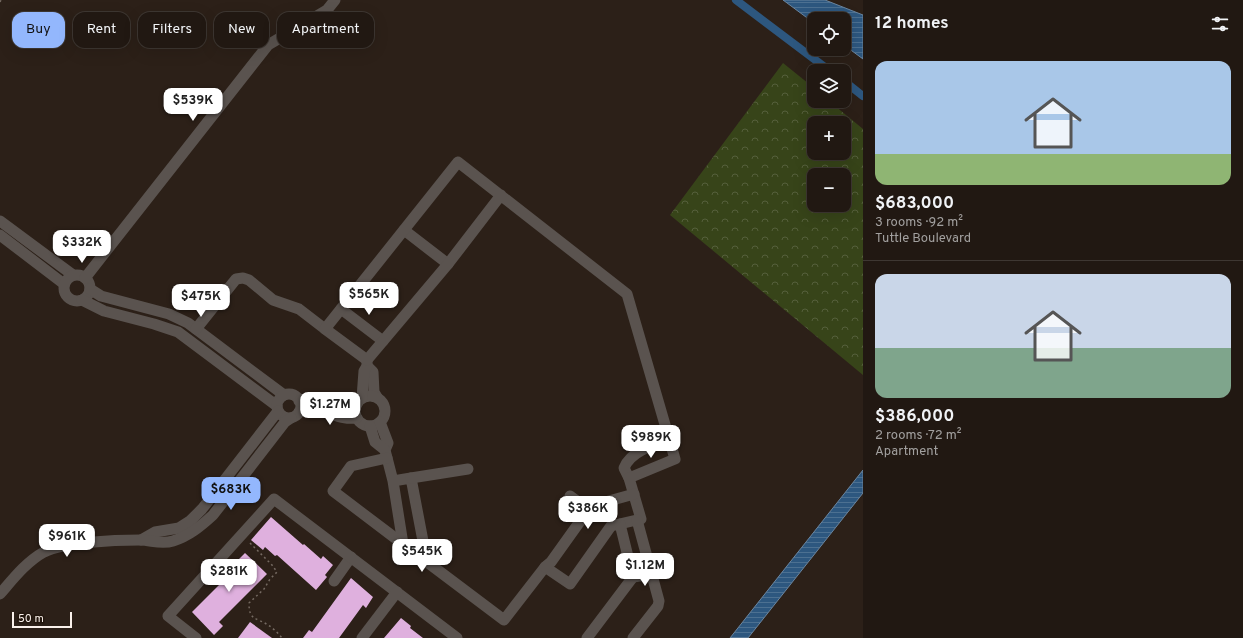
<!DOCTYPE html>
<meta charset="utf-8">
<style>
body{margin:0;font-family:Overpass,sans-serif;background:#29211b;color:#f1f3f6;height:100vh;display:flex;flex-direction:column;font-size:15px;white-space:nowrap}
*{box-sizing:border-box;margin:0}
p{font-size:13px;color:#a2a09f}
.icon{flex:none;width:22px;height:22px;fill:none;stroke:currentColor;stroke-width:2;stroke-linecap:round;stroke-linejoin:round}
.map{position:relative;flex:1;overflow:hidden}
.side{display:flex;flex-direction:column;background:#211812;width:380px}
.side>*{flex:none}
.banner{position:absolute;left:12px;top:12px;width:380px;height:36px;display:flex;gap:8px}
.tools{position:absolute;left:807px;top:12px;display:grid;gap:8px}
.tools a{display:grid;place-items:center;width:44px;height:44px;border-radius:8px;background:#211812;box-shadow:0 4px 16px #0002,0 0 0 1px #3e3732;font-size:20px}
.scale{position:absolute;left:12px;bottom:10px;width:60px;box-sizing:border-box;padding-left:4px;border:2px solid #faf1eb;border-top:0;font-size:11px;line-height:14px;white-space:nowrap;color:#faf1eb;-webkit-text-stroke:3px #23170e;paint-order:stroke}
.price{position:absolute;translate:-50% -34px;padding:0 9px;border-radius:8px;background:#fff;color:#222;font-size:13px;line-height:26px;filter:drop-shadow(0 1px 2px #0008)}
.price::after{content:'';position:absolute;left:50%;top:24px;width:12px;height:9px;margin-left:-6px;background:inherit;clip-path:polygon(0 0,100% 0,50% 100%)}
.price.active{background:#93b7fd;color:#111}
ul{padding:0;list-style:none}
li{display:grid;align-content:center;gap:8px;height:212px;padding:0 12px}
li+li{border-top:1px solid #3e3732}
li span{display:grid;place-items:center;height:124px;border-radius:12px;color:#555}
li>.icon{margin-inline-start:auto}
span .icon{width:72px;height:72px;fill:#fffc;stroke-width:1}
li b{font-size:17px}
h2{display:flex;justify-content:space-between;align-items:center;height:48px;padding:0 12px;font-size:17px}
.pill{padding:0 14px;border-radius:12px;background:#211812;box-shadow:0 4px 16px #0002,0 0 0 1px #3e3732;font-size:14px;line-height:36px}
.pill.active{background:#93b7fd;color:#111}
main{display:flex;flex:1;min-height:0}
.map>svg:first-child{display:block}
.forest{fill:url(#forest-crowns);fill-rule:evenodd}
.water{fill:url(#water-rules);stroke:#6a859f}
.lines{fill:none;stroke-linecap:round;stroke-linejoin:round}
.canal{stroke:#2d577f;stroke-width:8}
.building{fill:#dfb0de}
.path{stroke:#756a62;stroke-width:1.5;stroke-dasharray:2 3;stroke-linecap:butt}
.minor{stroke:#5a534f;stroke-width:11}
</style>
<main>
<div class="map">
<svg width="863" height="638" viewBox="0 0 863 638">
<defs>
<pattern id="forest-crowns" width="20" height="18" patternUnits="userSpaceOnUse"><rect width="20" height="18" fill="#374419"/><path d="M2 6a3 3 0 1 1 6 0M12 15a3 3 0 1 1 6 0" fill="none" stroke="#555f3b"/></pattern>
<pattern id="water-rules" width="6" height="5" patternUnits="userSpaceOnUse"><rect width="6" height="5" fill="#2d577f"/><path d="M0 2.5h6" fill="none" stroke="#4c7091"/></pattern>
</defs>
<rect width="100%" height="100%" fill="#2c2018"/>
<path class="forest" d="M783 63 814 88V101H829L863 129V375L670 215ZM814 123H844V153H814ZM814 175H844V205H814Z"/>
<g class="water">
<path d="M783 0H825L863 15V59L844 45V19H814V23Z"/>
<path d="M863 470V493L748 638H730Z"/>
</g>
<g class="lines">
<g class="canal">
<path d="M736 0 830 71"/>
<path d="M844 81 863 96"/>
</g>
</g>
<g class="building">
<path d="M271 517 303 545 304 544 321 559 323 556 333 565 325 575 327 577 316 590 277 555 275 556 265 547 263 550 251 540Z"/>
<path d="M245 553 267 574 219 622 223 626 214 635 192 612 237 567 234 564Z"/>
<path d="M351 578 373 597 366 608 363 605 339 638H303L309 630 312 632Z"/>
<path d="M401 618 411 626 410 628 423 638H384Z"/>
<path d="M250 622 272 638H238Z"/>
</g>
<g class="lines">
<g class="path">
<path d="M0 2 1 0"/>
<path d="M250 543 272 565 277 572 270 579 264 589 249 603C249 621 256 617 268 625 273 628 278 633 282 638"/>
</g>
<g class="minor">
<path d="M0 221 73 275"/>
<path d="M404 230 448 264"/>
<path d="M0 235 64 284"/>
<circle cx="77" cy="288" r="13"/>
<path d="M85 278 268 45 327 10 335 0"/>
<path d="M90 289 101 296 169 314 188 323 284 395"/>
<path d="M82 300 104 311 154 324 178 332 277 406"/>
<path d="M341 309 383 341"/>
<path d="M196 329 236 279 243 278 249 280 273 300 299 309 325 329"/>
<path d="M367 366 373 372 374 392 377 397"/>
<circle cx="289" cy="406" r="12"/>
<circle cx="370" cy="411" r="15"/>
<path d="M362 398 364 371 367 366V360"/>
<path d="M299 401 338 405 357 404"/>
<path d="M299 412C325 405 334 421 357 418"/>
<path d="M380 422 388 443 385 450 393 481 403 544 427 562 411 478 393 481"/>
<path d="M370 426 375 442 385 450"/>
<path d="M387 458 351 466 333 491 403 544"/>
<path d="M411 478 468 469"/>
<path d="M629 478 624 468C631 451 653 445 669 440"/>
<path d="M570 496 589 510"/>
<path d="M141 540 155 532 179 528 190 521 202 509 278 411"/>
<path d="M427 562 504 620 545 567 570 584 611 526 641 519 629 478 675 459 627 294 458 162 325 329 367 360 448 264 501 195"/>
<path d="M545 567 551 562 591 506 634 494"/>
<path d="M633 577 653 574"/>
<path d="M334 581 351 557"/>
<path d="M0 594C13 579 26 562 44 552 64 542 116 540 140 540 151 540 161 545 173 541 189 536 201 526 213 515L285 422 291 418"/>
<path d="M196 638 168 616 274 499 457 638"/>
<path d="M362 638 397 592"/>
<path d="M587 638 633 577 620 524"/>
<path d="M633 638 658 606 659 601 637 520"/>
</g>
</g>
</svg>
<div class="tools">
<a><svg class="icon" aria-label="locate" viewBox="0 0 24 24"><circle cx="12" cy="12" r="6"/><path d="M12 2v4M12 18v4M2 12h4M18 12h4"/></svg></a>
<a><svg class="icon" aria-label="layers" viewBox="0 0 24 24"><path d="M12 4l9 5-9 5-9-5zM3 14l9 5 9-5"/></svg></a>
<a>+</a>
<a>−</a>
</div>
<div class="scale">50 m</div>
<b class="price" style="left:193px;top:122px">$539K</b>
<b class="price" style="left:82px;top:264px">$332K</b>
<b class="price" style="left:369px;top:316px">$565K</b>
<b class="price" style="left:201px;top:318px">$475K</b>
<b class="price" style="left:330px;top:426px">$1.27M</b>
<b class="price" style="left:651px;top:459px">$989K</b>
<b class="price active" style="left:231px;top:511px">$683K</b>
<b class="price" style="left:588px;top:530px">$386K</b>
<b class="price" style="left:67px;top:558px">$961K</b>
<b class="price" style="left:422px;top:573px">$545K</b>
<b class="price" style="left:645px;top:587px">$1.12M</b>
<b class="price" style="left:229px;top:593px">$281K</b>
<div class="banner">
<a class="pill active">Buy</a>
<a class="pill">Rent</a>
<a class="pill">Filters</a>
<a class="pill">New</a>
<a class="pill">Apartment</a>
</div>
</div>
<section class="side">
<h2>12 homes<svg class="icon" aria-label="filters" viewBox="0 0 24 24"><path d="M4 7h16M4 17h16"/><circle cx="9" cy="7" r="2"/><circle cx="15" cy="17" r="2"/></svg></h2>
<ul>
<li><span style="background:linear-gradient(#a9c7e8 75%,#8fb573 0)"><svg class="icon" aria-label="home" viewBox="0 0 24 24"><path d="M3 11l9-7 9 7M6 9v11h12V9"/></svg></span><div><b>$683,000</b><p>3 rooms · 92 m²</p><p>Tuttle Boulevard</p></div></li>
<li><span style="background:linear-gradient(#c9d6e8 60%,#7fa58c 0)"><svg class="icon" aria-label="home" viewBox="0 0 24 24"><path d="M3 11l9-7 9 7M6 9v11h12V9"/></svg></span><div><b>$386,000</b><p>2 rooms · 72 m²</p><p>Apartment</p></div></li>
</ul>
</section>
</main>
